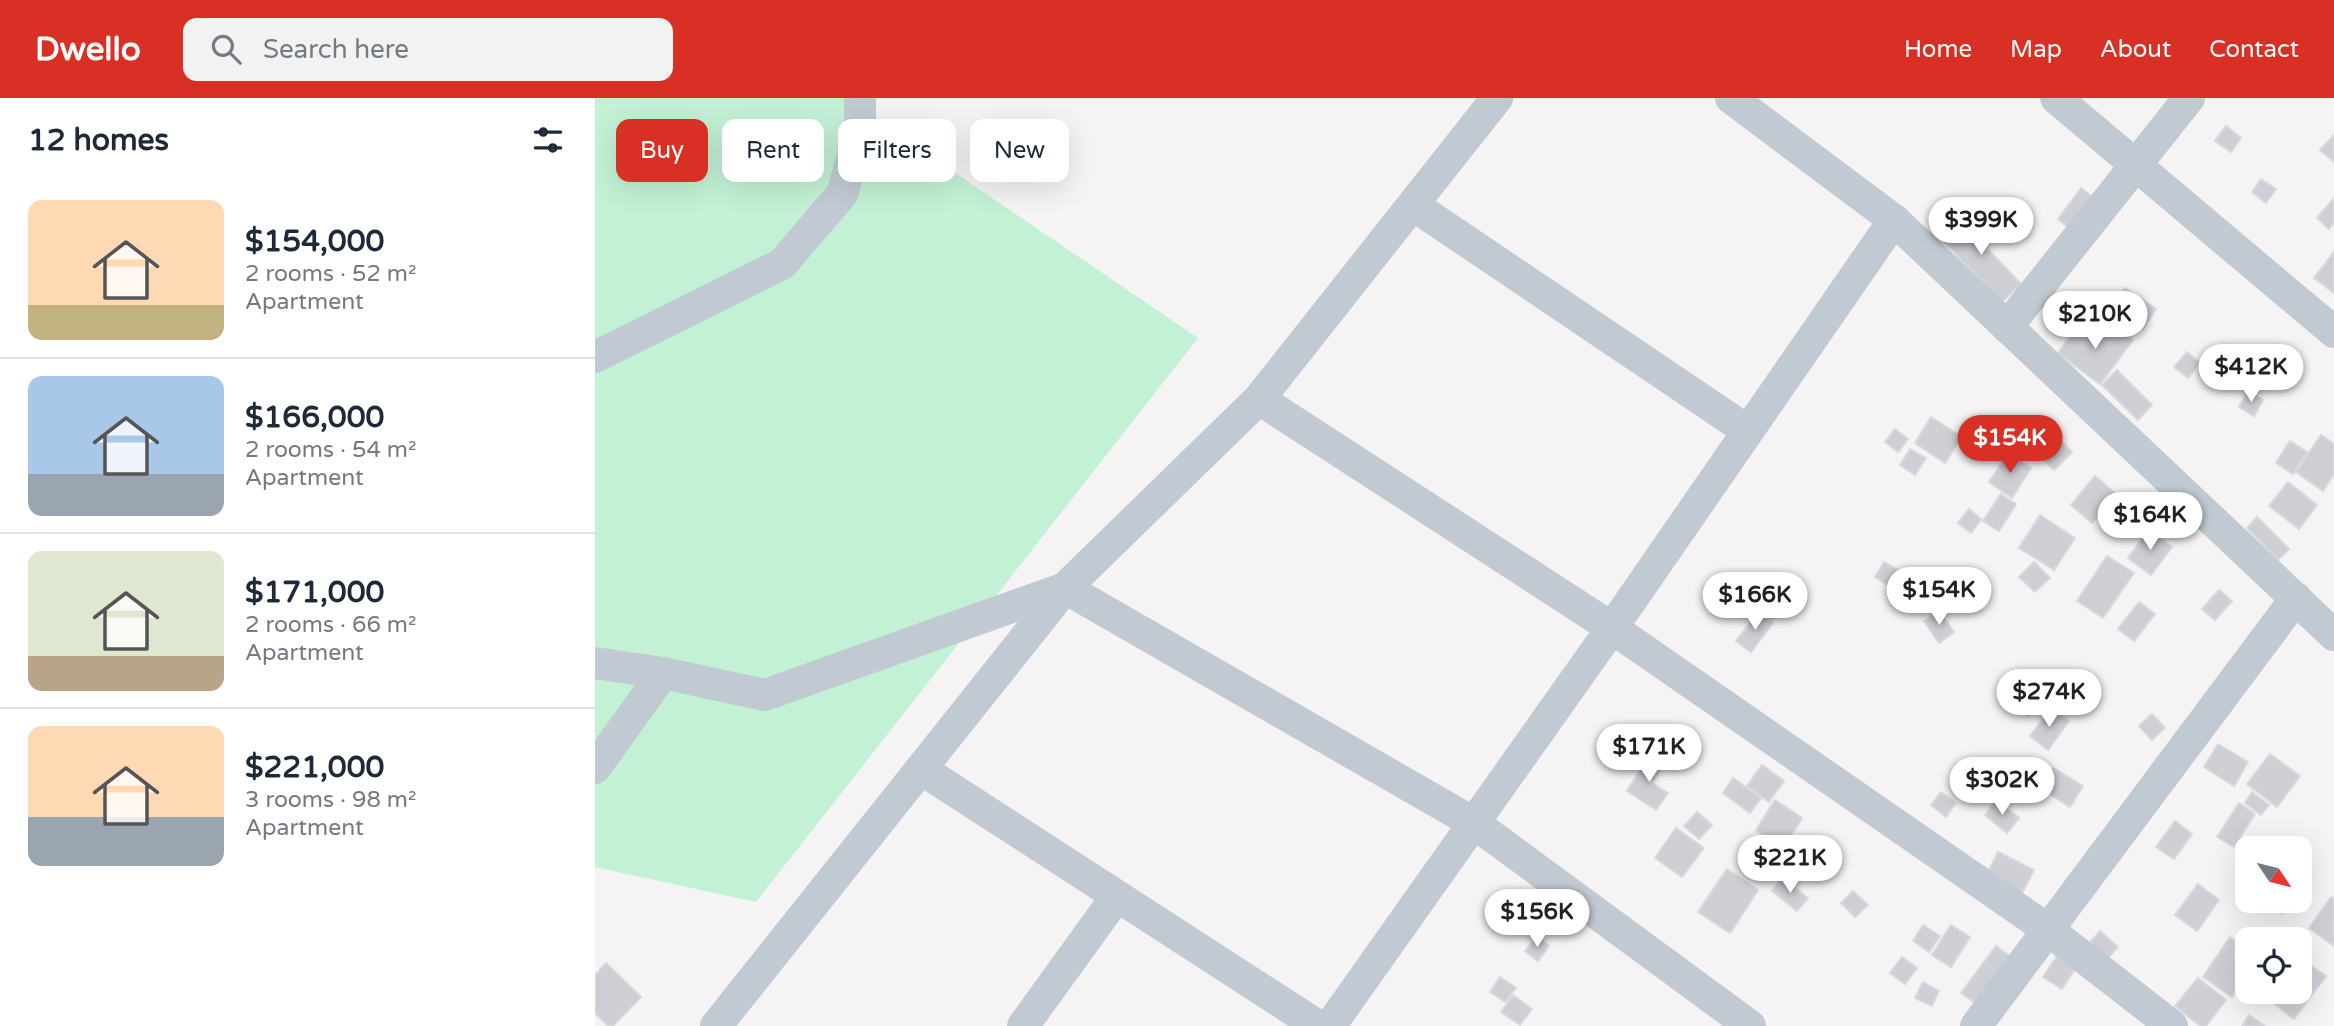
<!DOCTYPE html>
<meta charset="utf-8">
<style>
body{margin:0;font-family:"Varela Round",sans-serif;background:#f2f2f3;color:#1f2937;height:100vh;display:flex;flex-direction:column;font-size:26px;white-space:nowrap}
*{box-sizing:border-box;margin:0}
p{font-size:23px;color:#747a83}
.icon{flex:none;width:38px;height:38px;fill:none;stroke:currentColor;stroke-width:2;stroke-linecap:round;stroke-linejoin:round}
.map{position:relative;flex:1;overflow:hidden}
.sheet{display:flex;flex-direction:column;background:#fff;width:595px}
.sheet>*{flex:none}
.banner{position:absolute;left:21px;top:21px;width:665px;height:63px;display:flex;gap:14px}
.needle{width:46px;rotate:125deg}
.tools{position:absolute;left:1640px;top:738px;display:grid;gap:14px}
.tools a{display:grid;place-items:center;width:77px;height:77px;border-radius:14px;background:#fff;box-shadow:0 7px 28px #0002;font-size:35px}
.price{position:absolute;translate:-50% -60px;padding:0 16px;border-radius:24px;background:#fff;color:#222;font-size:23px;line-height:46px;filter:drop-shadow(0 2px 4px #0008)}
.price::after{content:'';position:absolute;left:50%;top:42px;width:21px;height:16px;margin-left:-10px;background:inherit;clip-path:polygon(0 0,100% 0,50% 100%)}
.price.selected{background:#d93025;color:#fff}
ul{padding:0;list-style:none}
li{display:flex;align-items:center;gap:21px;height:175px;padding:0 28px}
li+li{border-top:2px solid #e0e1e3}
li span{display:grid;place-items:center;flex:none;width:196px;height:140px;border-radius:14px;color:#555}
li>.icon{margin-inline-start:auto}
span .icon{width:84px;height:84px;fill:#fffc;stroke-width:1}
li b{font-size:30px}
h2{display:flex;justify-content:space-between;align-items:center;height:84px;padding:0 28px;font-size:30px}
.chip{padding:0 24px;border-radius:14px;background:#fff;box-shadow:0 7px 28px #0002;font-size:24px;line-height:63px}
.chip.selected{background:#d93025;color:#fff}
header{display:flex;align-items:center;gap:42px;box-sizing:border-box;height:98px;padding:0 35px;background:#d93025;color:#fff}
header strong{font-size:33px}
nav{display:flex;gap:38px;margin-inline-start:auto;font-size:24px}
.search{width:490px;height:63px;background:#f2f2f3;display:flex;align-items:center;gap:18px;box-sizing:border-box;padding:0 24px;border-radius:14px;color:#747a83;font-size:26px}
main{display:flex;flex:1;min-height:0}
.map>svg:first-child{display:block}
.green{fill:#c3f1d5}
.building{fill:#cdcfd5;stroke:#d7d9de;stroke-width:2}
.lines{fill:none;stroke-linecap:round;stroke-linejoin:round}
.street{stroke:#c1cad2;stroke-width:32}
</style>
<header>
<strong>Dwello</strong>
<div class="search"><svg class="icon" aria-label="search" viewBox="0 0 24 24"><circle cx="10" cy="10" r="6"/><path d="M15 15l6 6"/></svg>Search here</div>
<nav><a>Home</a><a>Map</a><a>About</a><a>Contact</a></nav>
</header>
<main>
<section class="sheet">
<h2>12 homes<svg class="icon" aria-label="filters" viewBox="0 0 24 24"><path d="M4 7h16M4 17h16"/><circle cx="9" cy="7" r="2"/><circle cx="15" cy="17" r="2"/></svg></h2>
<ul>
<li><span style="background:linear-gradient(#ffd9b3 75%,#c2b280 0)"><svg class="icon" aria-label="home" viewBox="0 0 24 24"><path d="M3 11l9-7 9 7M6 9v11h12V9"/></svg></span><div><b>$154,000</b><p>2 rooms · 52 m²</p><p>Apartment</p></div></li>
<li><span style="background:linear-gradient(#a9c7e8 70%,#9aa5b1 0)"><svg class="icon" aria-label="home" viewBox="0 0 24 24"><path d="M3 11l9-7 9 7M6 9v11h12V9"/></svg></span><div><b>$166,000</b><p>2 rooms · 54 m²</p><p>Apartment</p></div></li>
<li><span style="background:linear-gradient(#dfe7d0 75%,#b9a48a 0)"><svg class="icon" aria-label="home" viewBox="0 0 24 24"><path d="M3 11l9-7 9 7M6 9v11h12V9"/></svg></span><div><b>$171,000</b><p>2 rooms · 66 m²</p><p>Apartment</p></div></li>
<li><span style="background:linear-gradient(#ffd9b3 65%,#9aa5b1 0)"><svg class="icon" aria-label="home" viewBox="0 0 24 24"><path d="M3 11l9-7 9 7M6 9v11h12V9"/></svg></span><div><b>$221,000</b><p>3 rooms · 98 m²</p><p>Apartment</p></div></li>
</ul>
</section>
<div class="map">
<svg width="1739" height="928" viewBox="0 0 1739 928">
<rect width="100%" height="100%" fill="#f5f3f3"/>
<path class="green" d="M0 0H250L603 240 161 804 0 769Z"/>
<g class="building">
<path d="M1631 28 1646 40 1636 54 1620 43Z"/>
<path d="M1739 37V64L1725 52Z"/>
<path d="M1666 81 1681 91 1671 105 1657 94Z"/>
<path d="M1486 90 1499 100 1475 131 1463 121Z"/>
<path d="M1739 100V125L1734 131 1722 120Z"/>
<path d="M1379 113 1396 130 1384 142 1426 186 1407 204 1348 143Z"/>
<path d="M1739 154V195L1719 180Z"/>
<path d="M1530 190 1561 211 1548 231 1517 210Z"/>
<path d="M1484 226 1507 242 1518 227 1538 242 1505 286 1463 255Z"/>
<path d="M1592 254 1605 265 1593 280 1579 269Z"/>
<path d="M1522 272 1557 307 1543 322 1507 287Z"/>
<path d="M1653 294 1668 302 1659 318 1644 309Z"/>
<path d="M1336 319 1367 339 1350 365 1320 345Z"/>
<path d="M1300 331 1313 341 1303 354 1290 344Z"/>
<path d="M1460 336 1477 354 1459 372 1441 355Z"/>
<path d="M1726 337 1739 346V376L1728 393 1701 374Z"/>
<path d="M1695 343 1712 354 1698 376 1681 365Z"/>
<path d="M1315 351 1331 360 1320 377 1305 367Z"/>
<path d="M1413 355 1436 370 1417 400 1394 384Z"/>
<path d="M1500 378 1521 396 1497 425 1476 407Z"/>
<path d="M1693 384 1722 407 1704 431 1674 408Z"/>
<path d="M1406 396 1421 406 1404 433 1388 423Z"/>
<path d="M1374 411 1386 421 1376 435 1363 425Z"/>
<path d="M1445 417 1480 440 1459 472 1424 450Z"/>
<path d="M1662 419 1694 451 1683 462 1652 430Z"/>
<path d="M1554 432 1577 449 1556 477 1533 460Z"/>
<path d="M1512 458 1539 475 1508 520 1482 503Z"/>
<path d="M1289 464 1305 473 1295 489 1280 479Z"/>
<path d="M1439 464 1455 480 1440 494 1424 479Z"/>
<path d="M1167 479 1194 500 1178 521 1151 500Z"/>
<path d="M1624 492 1637 503 1620 522 1607 511Z"/>
<path d="M1544 504 1560 516 1539 543 1523 531Z"/>
<path d="M1164 513 1178 525 1156 554 1141 543Z"/>
<path d="M1344 513 1359 534 1344 545 1329 523Z"/>
<path d="M1421 593 1441 603 1433 618 1414 609Z"/>
<path d="M1456 610 1474 623 1453 652 1435 638Z"/>
<path d="M1557 616 1570 630 1557 642 1544 628Z"/>
<path d="M1623 646 1653 664 1639 688 1609 669Z"/>
<path d="M1675 656 1705 678 1682 709 1652 686Z"/>
<path d="M1055 657 1069 666 1057 685 1073 695 1061 712 1032 693Z"/>
<path d="M1167 667 1189 683 1174 704 1152 688Z"/>
<path d="M1459 670 1488 688 1475 709 1446 690Z"/>
<path d="M1138 680 1166 700 1155 715 1128 695Z"/>
<path d="M1346 694 1361 705 1351 719 1336 707Z"/>
<path d="M1657 694 1674 707 1666 717 1650 705Z"/>
<path d="M1180 702 1207 720 1188 750 1161 732Z"/>
<path d="M1401 702 1424 720 1412 735 1390 717Z"/>
<path d="M1644 705 1660 716 1639 749 1622 739Z"/>
<path d="M1102 714 1117 727 1104 741 1089 728Z"/>
<path d="M1580 723 1597 736 1579 761 1561 749Z"/>
<path d="M1081 730 1109 750 1087 779 1060 760Z"/>
<path d="M1403 754 1439 772 1426 797 1391 778Z"/>
<path d="M1132 771 1163 792 1135 835 1103 814Z"/>
<path d="M1187 780 1213 800 1202 813 1177 793Z"/>
<path d="M1603 786 1624 802 1602 833 1580 817Z"/>
<path d="M1258 793 1273 807 1260 819 1246 805Z"/>
<path d="M1736 799 1739 801V848L1714 830Z"/>
<path d="M1675 803H1694L1687 816 1672 808Z"/>
<path d="M1328 827 1345 838 1334 854 1318 843Z"/>
<path d="M1356 827 1375 839 1356 869 1337 857Z"/>
<path d="M1505 833 1523 849 1512 861 1494 846Z"/>
<path d="M942 838 954 848 943 863 930 853Z"/>
<path d="M1635 839 1652 851V877L1637 899 1608 879Z"/>
<path d="M1401 848 1417 860 1382 906 1366 895Z"/>
<path d="M1464 855 1482 868 1467 891 1448 879Z"/>
<path d="M1307 859 1322 870 1310 886 1295 875Z"/>
<path d="M1704 859 1731 878 1699 921 1669 898 1672 894H1704Z"/>
<path d="M11 865 46 899 18 928H13L0 915V877Z"/>
<path d="M905 879 921 890 910 904 895 894Z"/>
<path d="M1603 880 1631 902 1611 928H1605L1580 908Z"/>
<path d="M1328 884 1344 893 1337 908 1320 900Z"/>
<path d="M918 897 937 911 925 927 906 914Z"/>
<path d="M1654 917 1670 928H1647Z"/>
</g>
<g class="lines">
<g class="street">
<path d="M1136 0 1299 122 1739 537"/>
<path d="M1461 0 1739 234"/>
<path d="M818 107 1153 333"/>
<path d="M1412 229 1594 0"/>
<path d="M0 259 187 166 247 96 265 33V0"/>
<path d="M664 301 1017 530 1452 831 1577 928"/>
<path d="M0 565 68 575 170 597 470 490 879 725 1155 928"/>
<path d="M0 670 68 575"/>
<path d="M326 671 723 928"/>
<path d="M121 928 470 490 664 301 902 0"/>
<path d="M428 928 522 798"/>
<path d="M735 928 1017 530 1299 122"/>
<path d="M1381 928 1701 500"/>
</g>
</g>
</svg>
<div class="tools">
<a><svg class="needle" viewBox="-14 -14 28 28"><path d="M0-13l5 13h-10z" fill="#e53935"/><path d="M0 13l5-13h-10z" fill="#747a83"/></svg></a>
<a><svg class="icon" aria-label="locate" viewBox="0 0 24 24"><circle cx="12" cy="12" r="6"/><path d="M12 2v4M12 18v4M2 12h4M18 12h4"/></svg></a>
</div>
<b class="price" style="left:1386px;top:159px">$399K</b>
<b class="price" style="left:1500px;top:253px">$210K</b>
<b class="price" style="left:1656px;top:306px">$412K</b>
<b class="price selected" style="left:1415px;top:377px">$154K</b>
<b class="price" style="left:1555px;top:454px">$164K</b>
<b class="price" style="left:1344px;top:529px">$154K</b>
<b class="price" style="left:1160px;top:534px">$166K</b>
<b class="price" style="left:1454px;top:631px">$274K</b>
<b class="price" style="left:1054px;top:686px">$171K</b>
<b class="price" style="left:1407px;top:719px">$302K</b>
<b class="price" style="left:1195px;top:797px">$221K</b>
<b class="price" style="left:942px;top:851px">$156K</b>
<div class="banner">
<a class="chip selected">Buy</a>
<a class="chip">Rent</a>
<a class="chip">Filters</a>
<a class="chip">New</a>
</div>
</div>
</main>
